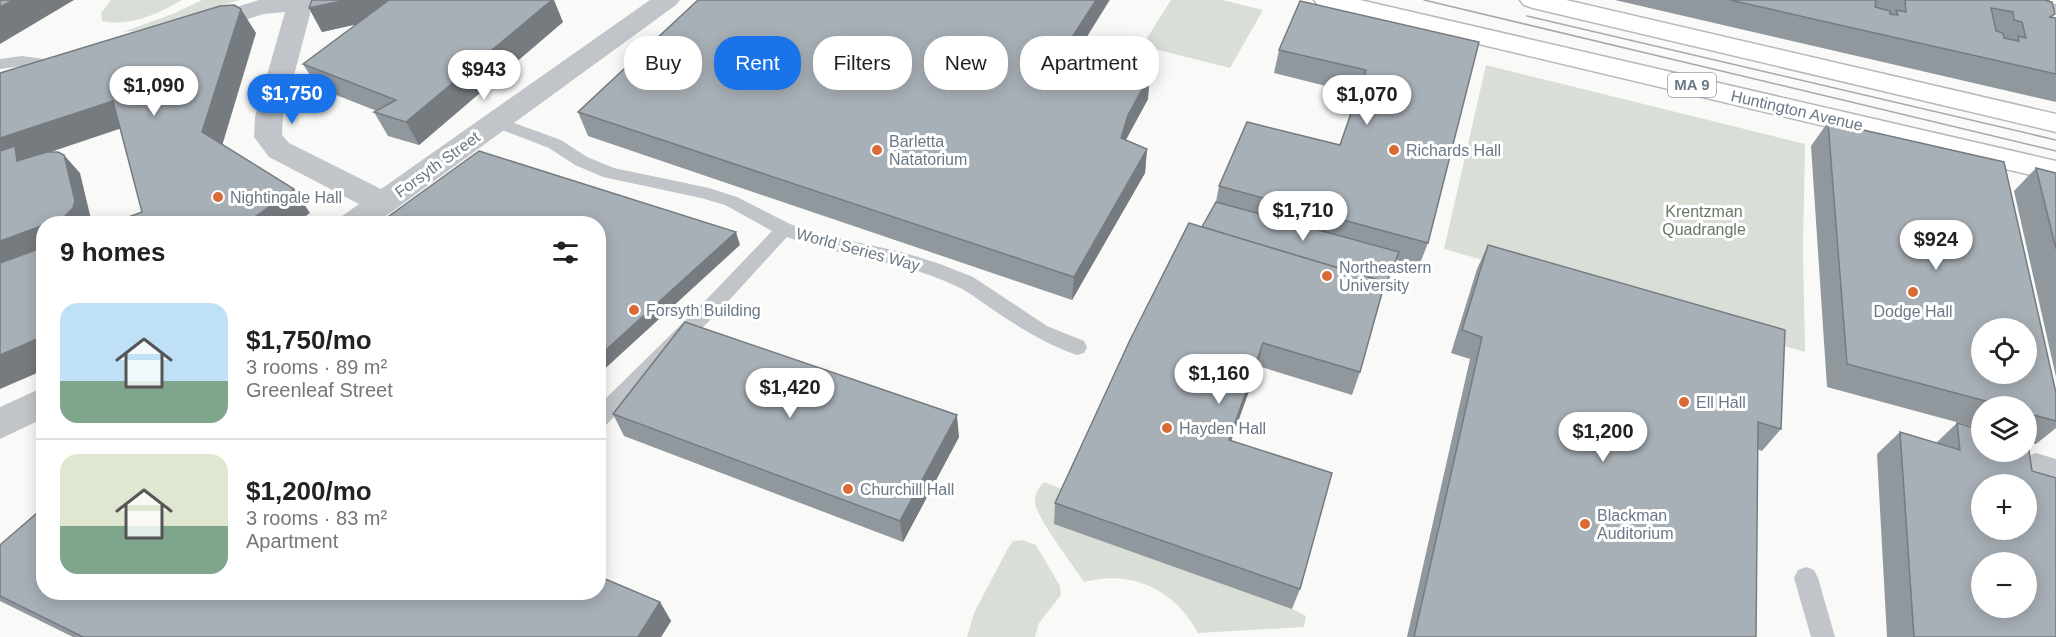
<!DOCTYPE html>
<meta charset="utf-8">
<style>
body{margin:0;font-family:Helvetica,sans-serif;background:#f6f6f6;color:#222;height:100vh;display:flex;flex-direction:column;font-size:22px;white-space:nowrap}
*{box-sizing:border-box;margin:0}
p{font-size:20px;color:#767676}
.icon{flex:none;width:33px;height:33px;fill:none;stroke:currentColor;stroke-width:2;stroke-linecap:round;stroke-linejoin:round}
.map{position:relative;flex:1;overflow:hidden}
.sheet{position:absolute;left:36px;top:216px;width:570px;height:384px;display:flex;flex-direction:column;background:#fff;border-radius:24px;box-shadow:0 3px 15px #0003}
.sheet>*{flex:none}
.banner{position:absolute;left:624px;top:36px;width:570px;height:54px;display:flex;gap:12px}
.controls{position:absolute;left:1971px;top:318px;display:grid;gap:12px}
.controls a{display:grid;place-items:center;width:66px;height:66px;border-radius:50%;background:#fff;box-shadow:0 3px 15px #0003;font-size:30px}
.price{position:absolute;translate:-50% -51px;padding:0 14px;border-radius:21px;background:#fff;color:#222;font-size:20px;line-height:39px;filter:drop-shadow(0 2px 3px #0008)}
.price::after{content:'';position:absolute;left:50%;top:36px;width:18px;height:14px;margin-left:-9px;background:inherit;clip-path:polygon(0 0,100% 0,50% 100%)}
.price.on{background:#1a73e8;color:#fff}
ul{padding:0;list-style:none}
li{display:flex;align-items:center;gap:18px;height:150px;padding:0 24px}
li+li{border-top:2px solid #e0e0e0}
li span{display:grid;place-items:center;flex:none;width:168px;height:120px;border-radius:18px;color:#555}
li>.icon{margin-inline-start:auto}
span .icon{width:72px;height:72px;fill:#fffc;stroke-width:1}
li b{font-size:26px}
h2{display:flex;justify-content:space-between;align-items:center;height:72px;padding:0 24px;font-size:26px}
.chip{padding:0 21px;border-radius:24px;background:#fff;box-shadow:0 3px 15px #0003;font-size:21px;line-height:54px}
.chip.on{background:#1a73e8;color:#fff}
.map>svg:first-child{display:block}
.green{fill:#d9ded7}
.lines{fill:none;stroke-linecap:round;stroke-linejoin:round}
.primary-casing{stroke:#b5b9be;stroke-width:3}
.service{fill:#c1c5c9;fill-rule:evenodd}
.minor{fill:#c1c5c9;fill-rule:evenodd}
.primary{fill:#fff;fill-rule:evenodd}
.tram{stroke:#a3a9af;stroke-width:1.5}
.wall{fill:#90979d}
.shaded-wall{fill:#767b80}
.building{fill:#a8b0b7;stroke:#767b80;stroke-width:1.5;fill-rule:evenodd}
.poi-dot{fill:#da6b37;stroke:#fff;stroke-width:2}
.labels{text-anchor:middle;stroke-width:6;stroke-linejoin:round;paint-order:stroke}
.shield{fill:#fff;stroke:#97a0ab;stroke-width:1.5}
.shield-label{font-size:15px;font-weight:bold;fill:#6a7887}
.street-label{font-size:16px;fill:#6a7887;stroke:#fff}
.poi-label{font-size:16px;fill:#6a7887;stroke:#fff;text-anchor:start}
.park-label{font-size:16px;fill:#677965;stroke:#fff}
</style>
<div class="map">
<svg width="2056" height="637" viewBox="0 0 2056 637">
<rect width="100%" height="100%" fill="#f9faf8"/>
<g class="green">
<path d="M111 0H182C158 14 130 27 102 21L101 13Z"/>
<path d="M202 0H240L134 31 123 32 175 13Z"/>
<path d="M1171 0H1222L1263 10 1230 68 1142 46Z"/>
<path d="M1486 65 1805 144 1803 249 1805 352 1444 249Z"/>
<path d="M1044 482 1069 492 1306 616 1304 627 1198 633C1175 590 1132 569 1084 582 1073 565 1038 520 1035 503 1034 494 1039 488 1044 482Z"/>
<path d="M1023 540 1036 545 1060 586 1061 595 1039 623 1035 637H967L974 613 1007 550 1013 541Z"/>
</g>
<g class="lines">
<g class="primary-casing">
<g id="primary">
<path d="M1314 0H1360L2056 161V181L1327 8 1318 5Z"/>
<path d="M1520 0H1566L2056 114V132L1533 8 1524 5Z"/>
</g>
</g>
<g class="service">
<path d="M2006 0H2037L2056 4V12L2013 4Z"/>
<path d="M22 56 60 61 68 66 60 71 22 66 0 69V59Z"/>
<path d="M495 116 561 140 587 157 614 168 709 188 737 197 790 224 814 233 902 252 940 264 973 277 1047 326 1084 341 1087 347 1084 353 1077 355C1044 344 1017 326 989 307 979 300 969 292 958 287 904 260 843 258 787 237L722 308 605 426 598 428V406L708 298 772 231 725 205 701 198 603 177 575 165 549 148 489 125 487 121 489 117Z"/>
<path d="M1806 567 1814 570 1818 578 1835 637H1811L1794 578 1798 570Z"/>
</g>
<g class="minor">
<path d="M259 0H311L313 3 283 117 282 135 289 143 381 189 650 0H680L676 5 375 224H338L342 216 359 204 269 157 254 137 255 117 285 12 264 14 199 34 190 31 186 26 190 21Z"/>
<path d="M44 387V418L0 439V407Z"/>
<path d="M2036 453 2056 459V491L2023 480 2018 469 2023 458Z"/>
</g>
<use href="#primary" class="primary"/>
<g class="tram">
<path d="M1424 0 2056 151"/>
<path d="M1527 16 2056 140"/>
</g>
</g>
<g class="wall">
<path d="M698 0H1110L1075 56 1148 99 1126 140 1147 149 1145 173 1072 300 588 136 578 112Z"/>
<path d="M1615 0H2050L2049 1 2052 18H2056V102Z"/>
<path d="M309 8 563 22 419 145 388 136 374 112 377 111 318 88 303 64 357 24 322 32Z"/>
<path d="M1479 42 1428 243 1419 266 1396 260 1383 291 1360 372 1352 395 1258 366 1231 440 1300 589 1292 609 1054 524 1055 503 1216 202 1219 186 1340 145 1358 94 1274 73 1279 50Z"/>
<path d="M1828 122 2056 393V428L2036 444 2026 442V406H1982V429L1827 387 1811 146Z"/>
<path d="M2036 168 2056 173V377L2014 191Z"/>
<path d="M1488 245 1781 429 1762 451 1757 449 1756 637H1407L1470 359 1451 353 1477 269Z"/>
<path d="M613 414 959 437 903 542 624 436Z"/>
<path d="M1957 423 2056 637H1887L1877 454 1900 432 1936 443Z"/>
<path d="M0 545 660 602 671 621 661 637H73L0 601Z"/>
</g>
<g class="shaded-wall">
<path d="M13 0H74L0 44V7Z"/>
<path d="M346 0H397L358 24 322 32 309 8Z"/>
<path d="M552 0H554L563 22 419 145 406 122Z"/>
<path d="M1096 0H1109L1062 77V53Z"/>
<path d="M241 9 256 33 219 156 202 132Z"/>
<path d="M1150 75 1148 99 1126 139 1119 162 1121 138 1128 115Z"/>
<path d="M113 101 131 125 0 169V138Z"/>
<path d="M1147 149 1145 173 1072 300 1074 277Z"/>
<path d="M64 155 80 173 91 219 90 224H49Z"/>
<path d="M294 189 310 213 295 224H245Z"/>
<path d="M44 225V249L0 266V241Z"/>
<path d="M736 232 740 245 598 375V357Z"/>
<path d="M44 336V370L0 389V355Z"/>
<path d="M1263 343 1258 366 1224 461 1229 440Z"/>
<path d="M957 415 959 437 903 542 900 521Z"/>
<path d="M660 602 671 621 661 637H638Z"/>
</g>
<g class="building">
<path d="M0 0H13L0 7Z"/>
<path d="M312 0H346L309 8Z"/>
<path d="M389 0H552L406 122 374 112 396 100 303 64Z"/>
<path d="M698 0H1096L1062 53 1150 75 1128 115 1121 138 1147 149 1074 277 578 112Z"/>
<path d="M1730 0H1876L1875 7 1890 11V14L1898 15 1896 10 1906 12 1905 0H2044L2052 2 2055 14 2050 17 2056 18V74ZM1991 8 2013 12 2014 20 2022 22 2026 38 2018 36 2019 41 2004 38 2003 33 1996 31Z"/>
<path d="M1300 1 1479 42 1428 243 1219 186 1247 122 1340 145 1366 70 1279 50Z"/>
<path d="M234 5 241 9 202 132 294 189 245 224H110L142 212 113 101 0 138V73L220 6Z"/>
<path d="M1828 122 2004 162 2056 393V421L2026 413V406H2004L1847 364ZM1982 328H2026V374H1982Z"/>
<path d="M15 146 17 161 47 152H58L64 155 75 201 73 208 63 218 49 224H44V225L0 241V151Z"/>
<path d="M479 151 736 232 598 357V224H378Z"/>
<path d="M2036 168 2056 173V249Z"/>
<path d="M1216 202 1399 252 1384 289 1385 282 1202 227Z"/>
<path d="M1189 223 1385 282 1360 372 1263 343 1229 440 1332 473 1300 589 1055 503 1130 340Z"/>
<path d="M1488 245 1785 330 1781 429 1758 422 1756 637H1414L1482 337 1462 330Z"/>
<path d="M44 247V336L0 355V263Z"/>
<path d="M685 322 957 415 900 521 613 414Z"/>
<path d="M1957 423 1982 430V452H2026V444H2028L2032 471 2056 478V637H1914L1900 432 1960 450ZM1982 484H2026V530H1982ZM1982 562H2026V608H1982Z"/>
<path d="M44 507V592H598V576L660 602 638 637H83L0 596V545Z"/>
</g>
<g class="poi-dot">
<circle cx="877" cy="150" r="6"/>
<circle cx="1394" cy="150" r="6"/>
<circle cx="218" cy="197" r="6"/>
<circle cx="1327" cy="276" r="6"/>
<circle cx="1913" cy="292" r="6"/>
<circle cx="634" cy="310" r="6"/>
<circle cx="1684" cy="402" r="6"/>
<circle cx="1167" cy="428" r="6"/>
<circle cx="848" cy="489" r="6"/>
<circle cx="1585" cy="524" r="6"/>
</g>
<g class="labels">
<rect class="shield" x="1668" y="73" width="48" height="24" rx="4.5"/>
<g class="shield-label">
<text x="1692" y="90">MA 9</text>
</g>
<g class="street-label">
<text transform="translate(1797 110) rotate(13)" y="6">Huntington Avenue</text>
<text transform="translate(437 164) rotate(-36)" y="6">Forsyth Street</text>
<text transform="translate(858 249) rotate(15)" y="6">World Series Way</text>
</g>
<g class="poi-label">
<text x="889" y="147">Barletta<tspan x="889" dy="18">Natatorium</tspan></text>
<text x="1406" y="156">Richards Hall</text>
<text x="230" y="203">Nightingale Hall</text>
<text x="1339" y="273">Northeastern<tspan x="1339" dy="18">University</tspan></text>
<text x="646" y="316">Forsyth Building</text>
<text x="1913" y="317" text-anchor="middle">Dodge Hall</text>
<text x="1696" y="408">Ell Hall</text>
<text x="1179" y="434">Hayden Hall</text>
<text x="860" y="495">Churchill Hall</text>
<text x="1597" y="521">Blackman<tspan x="1597" dy="18">Auditorium</tspan></text>
</g>
<g class="park-label">
<text x="1704" y="217">Krentzman<tspan x="1704" dy="18">Quadrangle</tspan></text>
</g>
</g>
</svg>
<div class="controls">
<a><svg class="icon" aria-label="locate" viewBox="0 0 24 24"><circle cx="12" cy="12" r="6"/><path d="M12 2v4M12 18v4M2 12h4M18 12h4"/></svg></a>
<a><svg class="icon" aria-label="layers" viewBox="0 0 24 24"><path d="M12 4l9 5-9 5-9-5zM3 14l9 5 9-5"/></svg></a>
<a>+</a>
<a>−</a>
</div>
<b class="price" style="left:484px;top:101px">$943</b>
<b class="price" style="left:154px;top:117px">$1,090</b>
<b class="price on" style="left:292px;top:125px">$1,750</b>
<b class="price" style="left:1367px;top:126px">$1,070</b>
<b class="price" style="left:1303px;top:242px">$1,710</b>
<b class="price" style="left:1936px;top:271px">$924</b>
<b class="price" style="left:1219px;top:405px">$1,160</b>
<b class="price" style="left:790px;top:419px">$1,420</b>
<b class="price" style="left:1603px;top:463px">$1,200</b>
<div class="banner">
<a class="chip">Buy</a>
<a class="chip on">Rent</a>
<a class="chip">Filters</a>
<a class="chip">New</a>
<a class="chip">Apartment</a>
</div>
<section class="sheet">
<h2>9 homes<svg class="icon" aria-label="filters" viewBox="0 0 24 24"><path d="M4 7h16M4 17h16"/><circle cx="9" cy="7" r="2"/><circle cx="15" cy="17" r="2"/></svg></h2>
<ul>
<li><span style="background:linear-gradient(#bfe0f5 65%,#7fa58c 0)"><svg class="icon" aria-label="home" viewBox="0 0 24 24"><path d="M3 11l9-7 9 7M6 9v11h12V9"/></svg></span><div><b>$1,750/mo</b><p>3 rooms · 89 m²</p><p>Greenleaf Street</p></div></li>
<li><span style="background:linear-gradient(#dfe7d0 60%,#7fa58c 0)"><svg class="icon" aria-label="home" viewBox="0 0 24 24"><path d="M3 11l9-7 9 7M6 9v11h12V9"/></svg></span><div><b>$1,200/mo</b><p>3 rooms · 83 m²</p><p>Apartment</p></div></li>
</ul>
</section>
</div>
